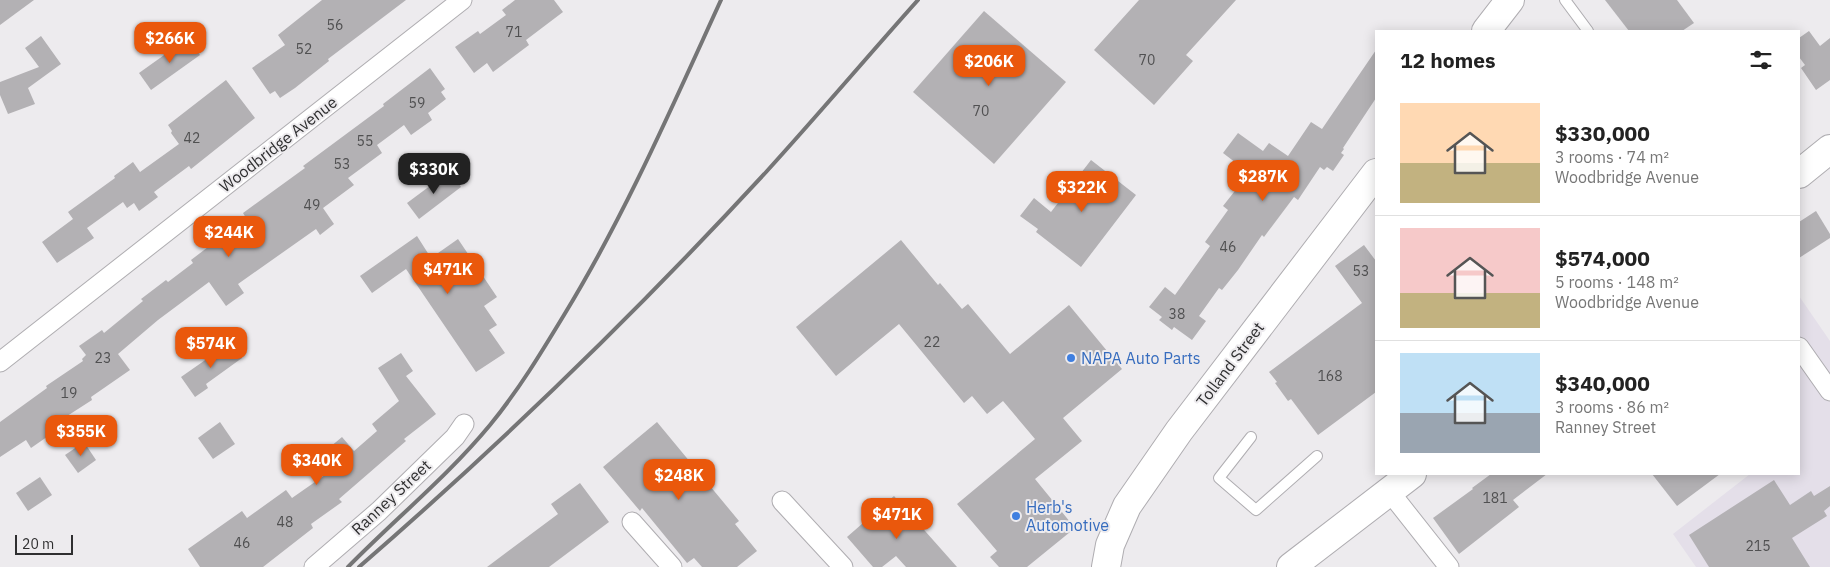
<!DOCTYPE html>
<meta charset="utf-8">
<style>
body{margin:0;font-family:"IBM Plex Sans",sans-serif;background:#f2f2f2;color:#222;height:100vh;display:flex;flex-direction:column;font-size:19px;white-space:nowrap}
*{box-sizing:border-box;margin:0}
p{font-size:16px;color:#767676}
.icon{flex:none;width:28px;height:28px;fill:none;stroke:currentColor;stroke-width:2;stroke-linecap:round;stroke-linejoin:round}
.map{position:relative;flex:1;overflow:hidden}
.details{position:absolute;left:1375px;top:30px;width:425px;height:445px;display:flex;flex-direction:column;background:#fff;border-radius:0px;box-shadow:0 2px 12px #0003}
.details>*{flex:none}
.scale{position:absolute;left:15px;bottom:12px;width:58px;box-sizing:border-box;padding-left:5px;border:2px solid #2f2f30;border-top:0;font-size:14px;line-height:18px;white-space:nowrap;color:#2f2f30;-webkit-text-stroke:4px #edebee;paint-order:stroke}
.price{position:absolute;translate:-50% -42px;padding:0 11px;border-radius:10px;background:#ea580c;color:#fff;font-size:16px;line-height:32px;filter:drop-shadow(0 1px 2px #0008)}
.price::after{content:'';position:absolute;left:50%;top:30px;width:15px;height:11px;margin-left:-8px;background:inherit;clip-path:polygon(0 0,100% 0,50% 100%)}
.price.active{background:#222;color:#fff}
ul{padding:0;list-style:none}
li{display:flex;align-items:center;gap:15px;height:125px;padding:0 25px}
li+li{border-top:1px solid #e0e0e0}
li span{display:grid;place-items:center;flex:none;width:140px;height:100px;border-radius:0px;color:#555}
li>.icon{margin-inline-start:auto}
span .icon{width:60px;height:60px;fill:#fffc;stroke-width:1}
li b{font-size:21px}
h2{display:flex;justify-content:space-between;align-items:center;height:60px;padding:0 25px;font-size:21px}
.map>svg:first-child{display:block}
.built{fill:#e4dfe9}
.building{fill:#b3b1b4}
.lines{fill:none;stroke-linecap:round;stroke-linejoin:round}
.service-casing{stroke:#afadb1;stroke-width:12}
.minor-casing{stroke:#afadb1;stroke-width:21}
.secondary-casing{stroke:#afadb1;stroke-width:30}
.primary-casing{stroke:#afadb1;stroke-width:30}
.service{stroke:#fff;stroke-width:10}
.minor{stroke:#fff;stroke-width:19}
.secondary{stroke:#fff;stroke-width:28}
.primary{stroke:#fff;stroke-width:28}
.rail{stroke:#757576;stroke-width:4}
.shop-dot{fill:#3f7fe0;stroke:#edebee;stroke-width:2}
.labels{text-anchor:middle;stroke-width:4;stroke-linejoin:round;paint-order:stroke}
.number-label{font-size:14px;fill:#505051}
.street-label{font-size:16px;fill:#2f2f30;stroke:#edebee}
.shop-label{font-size:16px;fill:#366cbe;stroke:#edebee;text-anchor:start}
</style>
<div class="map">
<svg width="1830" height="567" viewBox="0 0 1830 567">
<rect width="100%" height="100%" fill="#edebee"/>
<path class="built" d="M1799 296 1830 341V567H1696L1673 534 1750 474H1799Z"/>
<g class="building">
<path d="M0 0H34L0 25Z"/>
<path d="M322 0H406L328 59 329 61 295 88 280 98 275 91 270 94 252 68 285 45 278 35Z"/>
<path d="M515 0H554L563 12 526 40 529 45 493 72 487 63 474 73 455 47 478 31 480 34 506 15 502 10Z"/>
<path d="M1139 0H1236L1186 55 1193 61 1154 105 1094 50Z"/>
<path d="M1605 0H1677L1694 23 1682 31H1629Z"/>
<path d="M984 11 1066 82 994 164 913 92Z"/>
<path d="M1809 31 1820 46 1830 38V80L1816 90 1801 68 1805 65 1799 57V38Z"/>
<path d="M41 36 61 64 28 88 35 104 8 114 0 95V82L39 67 25 48Z"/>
<path d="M188 38 200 55 151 90 139 73Z"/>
<path d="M1376 50V98L1343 148 1344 149 1341 153 1344 155 1333 171 1327 167 1324 170 1320 167 1298 200 1294 197 1264 237 1262 235 1238 270 1222 290 1219 288 1199 316 1206 321 1192 340 1174 327 1172 330 1159 320 1162 317 1149 307 1165 287 1175 295 1210 246 1205 242 1228 210 1223 206 1249 173 1223 153 1238 133 1263 151 1269 143 1288 156 1311 122 1322 129Z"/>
<path d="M430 68 445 89 441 92 446 99 428 113 432 120 411 135 404 125 377 145 382 153 348 178 354 185 323 208 334 224 320 235 316 229 238 284 244 293 226 306 209 282 158 320 118 354 130 370 91 397 92 400 50 427 54 432 31 448 26 440 0 457V422L47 388 46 386 83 361 82 359 86 355 79 346 102 330 104 333 143 301 141 299 166 280 168 282 193 263 191 260 246 218 243 213 305 168 303 166 384 106 383 104Z"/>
<path d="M226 80 255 118 191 169 189 166 154 192 158 197 139 211 134 203 127 208 123 202 87 228 94 238 57 263 42 242 73 219 68 212 115 178 114 176 133 162 140 172 179 144 171 133 172 131 168 125Z"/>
<path d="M1091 160 1136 195 1081 267 1036 232 1038 229 1020 216 1034 198 1051 212Z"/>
<path d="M450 171 461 187 419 219 407 203Z"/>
<path d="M1816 211 1830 234V238L1799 258V222Z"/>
<path d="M417 236 431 258 458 239 497 297 484 306 497 325 489 330 505 353 476 372 406 269 372 293 360 276Z"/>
<path d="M901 240 938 285 940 283 962 309 968 304 1010 354 1069 305 1122 369 1063 418 1082 441 1035 479 1075 528 1027 567H999L990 557 997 551 957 504 1035 439 1003 401 987 414 972 396 964 403 899 324 836 376 796 327Z"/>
<path d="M1364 245 1376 261V392L1318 435 1291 399 1288 401 1275 383 1277 382 1269 372 1362 303 1335 266Z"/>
<path d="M231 342 242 358 206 384 208 388 195 397 181 377Z"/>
<path d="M401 353 413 371 406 376 436 414 404 439 406 441 339 499 342 502 311 524 313 528 263 567H200L188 549 242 511 247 518 286 490 292 498 335 468 336 466 324 452 342 437 354 451 377 431 372 424 399 401 378 368Z"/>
<path d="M220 422 235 444 213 459 198 438Z"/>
<path d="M657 422 739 521 735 524 757 551 737 567H702L694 558 687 563 642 508 640 511 603 467Z"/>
<path d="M84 442 96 460 78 473 65 455Z"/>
<path d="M1491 474H1547L1513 500 1519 507 1459 554 1433 518 1473 489 1472 488Z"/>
<path d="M1652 474H1720L1677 506Z"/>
<path d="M40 477 52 495 28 511 16 493Z"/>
<path d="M1774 480 1790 505 1811 491 1814 496 1830 486V506L1824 511 1827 516 1792 538 1810 567H1709L1689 535Z"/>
<path d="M580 483 609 522 549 567H487L558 514 551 504Z"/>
<path d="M894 496 957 567H906L896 556 882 567H873L847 537Z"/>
</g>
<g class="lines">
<g class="service-casing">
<g id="service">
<path d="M1565 0 1588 31"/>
<path d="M1251 437 1219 478 1256 510 1317 456"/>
</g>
</g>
<g class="minor-casing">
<g id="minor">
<path d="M1799 347 1830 391"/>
<path d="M0 362 462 0"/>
<path d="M1389 491 1449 567"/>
<path d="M782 501 843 567"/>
<path d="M632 522 672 567"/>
<path d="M314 567 379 511 455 437 464 424"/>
</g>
</g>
<g class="secondary-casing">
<g id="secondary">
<path d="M1486 31 1510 0"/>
<path d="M1106 567 1110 545 1127 506 1179 431 1376 173"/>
</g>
</g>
<g class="primary-casing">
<g id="primary">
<path d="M1799 174 1830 149"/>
<path d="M1291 567 1412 474"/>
</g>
</g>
<use href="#service" class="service"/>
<use href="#minor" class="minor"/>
<use href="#secondary" class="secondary"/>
<use href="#primary" class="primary"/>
<g class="rail">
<path d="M348 567C395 519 447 477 490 425 518 391 541 353 564 315 625 215 672 107 721 0"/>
<path d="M359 567C502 443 638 311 767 171 818 115 867 57 918 0"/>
</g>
</g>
<g class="shop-dot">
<circle cx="1071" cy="358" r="5"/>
<circle cx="1016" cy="516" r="5"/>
</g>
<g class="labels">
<g class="number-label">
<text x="335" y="30">56</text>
<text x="514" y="37">71</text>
<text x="304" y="54">52</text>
<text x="1147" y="65">70</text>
<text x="417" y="108">59</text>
<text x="981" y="116">70</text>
<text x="192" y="143">42</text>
<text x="365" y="146">55</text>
<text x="342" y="169">53</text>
<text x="312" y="210">49</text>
<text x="1228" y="252">46</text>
<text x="1361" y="276">53</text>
<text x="1177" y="319">38</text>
<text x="932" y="347">22</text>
<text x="103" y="363">23</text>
<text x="1330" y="381">168</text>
<text x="69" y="398">19</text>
<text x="1495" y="503">181</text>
<text x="285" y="527">48</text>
<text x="242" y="548">46</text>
<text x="1758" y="551">215</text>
</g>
<g class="street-label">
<text transform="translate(278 144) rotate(-38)" y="6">Woodbridge Avenue</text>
<text transform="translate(1230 364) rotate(-53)" y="6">Tolland Street</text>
<text transform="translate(391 497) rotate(-43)" y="6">Ranney Street</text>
</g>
<g class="shop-label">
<text x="1081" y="364">NAPA Auto Parts</text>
<text x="1026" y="513">Herb's<tspan x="1026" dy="18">Automotive</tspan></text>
</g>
</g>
</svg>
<div class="scale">20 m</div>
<b class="price" style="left:170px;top:64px">$266K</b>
<b class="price" style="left:989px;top:87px">$206K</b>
<b class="price active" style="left:434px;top:195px">$330K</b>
<b class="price" style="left:1263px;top:202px">$287K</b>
<b class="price" style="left:1082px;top:213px">$322K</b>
<b class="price" style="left:229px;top:258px">$244K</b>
<b class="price" style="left:448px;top:295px">$471K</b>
<b class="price" style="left:211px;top:369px">$574K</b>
<b class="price" style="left:81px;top:457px">$355K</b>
<b class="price" style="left:317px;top:486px">$340K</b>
<b class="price" style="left:679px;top:501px">$248K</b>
<b class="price" style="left:897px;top:540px">$471K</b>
<section class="details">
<h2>12 homes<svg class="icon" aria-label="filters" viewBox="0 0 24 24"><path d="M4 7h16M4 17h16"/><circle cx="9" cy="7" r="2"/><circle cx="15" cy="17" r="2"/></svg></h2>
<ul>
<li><span style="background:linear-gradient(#ffd9b3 60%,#c2b280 0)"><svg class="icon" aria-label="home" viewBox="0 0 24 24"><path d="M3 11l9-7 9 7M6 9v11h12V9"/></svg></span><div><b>$330,000</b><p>3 rooms · 74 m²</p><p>Woodbridge Avenue</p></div></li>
<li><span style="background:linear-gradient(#f6c9c9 65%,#c2b280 0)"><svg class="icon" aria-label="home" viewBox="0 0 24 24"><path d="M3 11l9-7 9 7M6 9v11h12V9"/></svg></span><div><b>$574,000</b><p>5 rooms · 148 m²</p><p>Woodbridge Avenue</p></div></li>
<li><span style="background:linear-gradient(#bfe0f5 60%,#9aa5b1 0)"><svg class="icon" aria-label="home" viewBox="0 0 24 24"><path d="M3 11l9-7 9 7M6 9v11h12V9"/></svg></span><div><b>$340,000</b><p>3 rooms · 86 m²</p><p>Ranney Street</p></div></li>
</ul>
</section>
</div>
